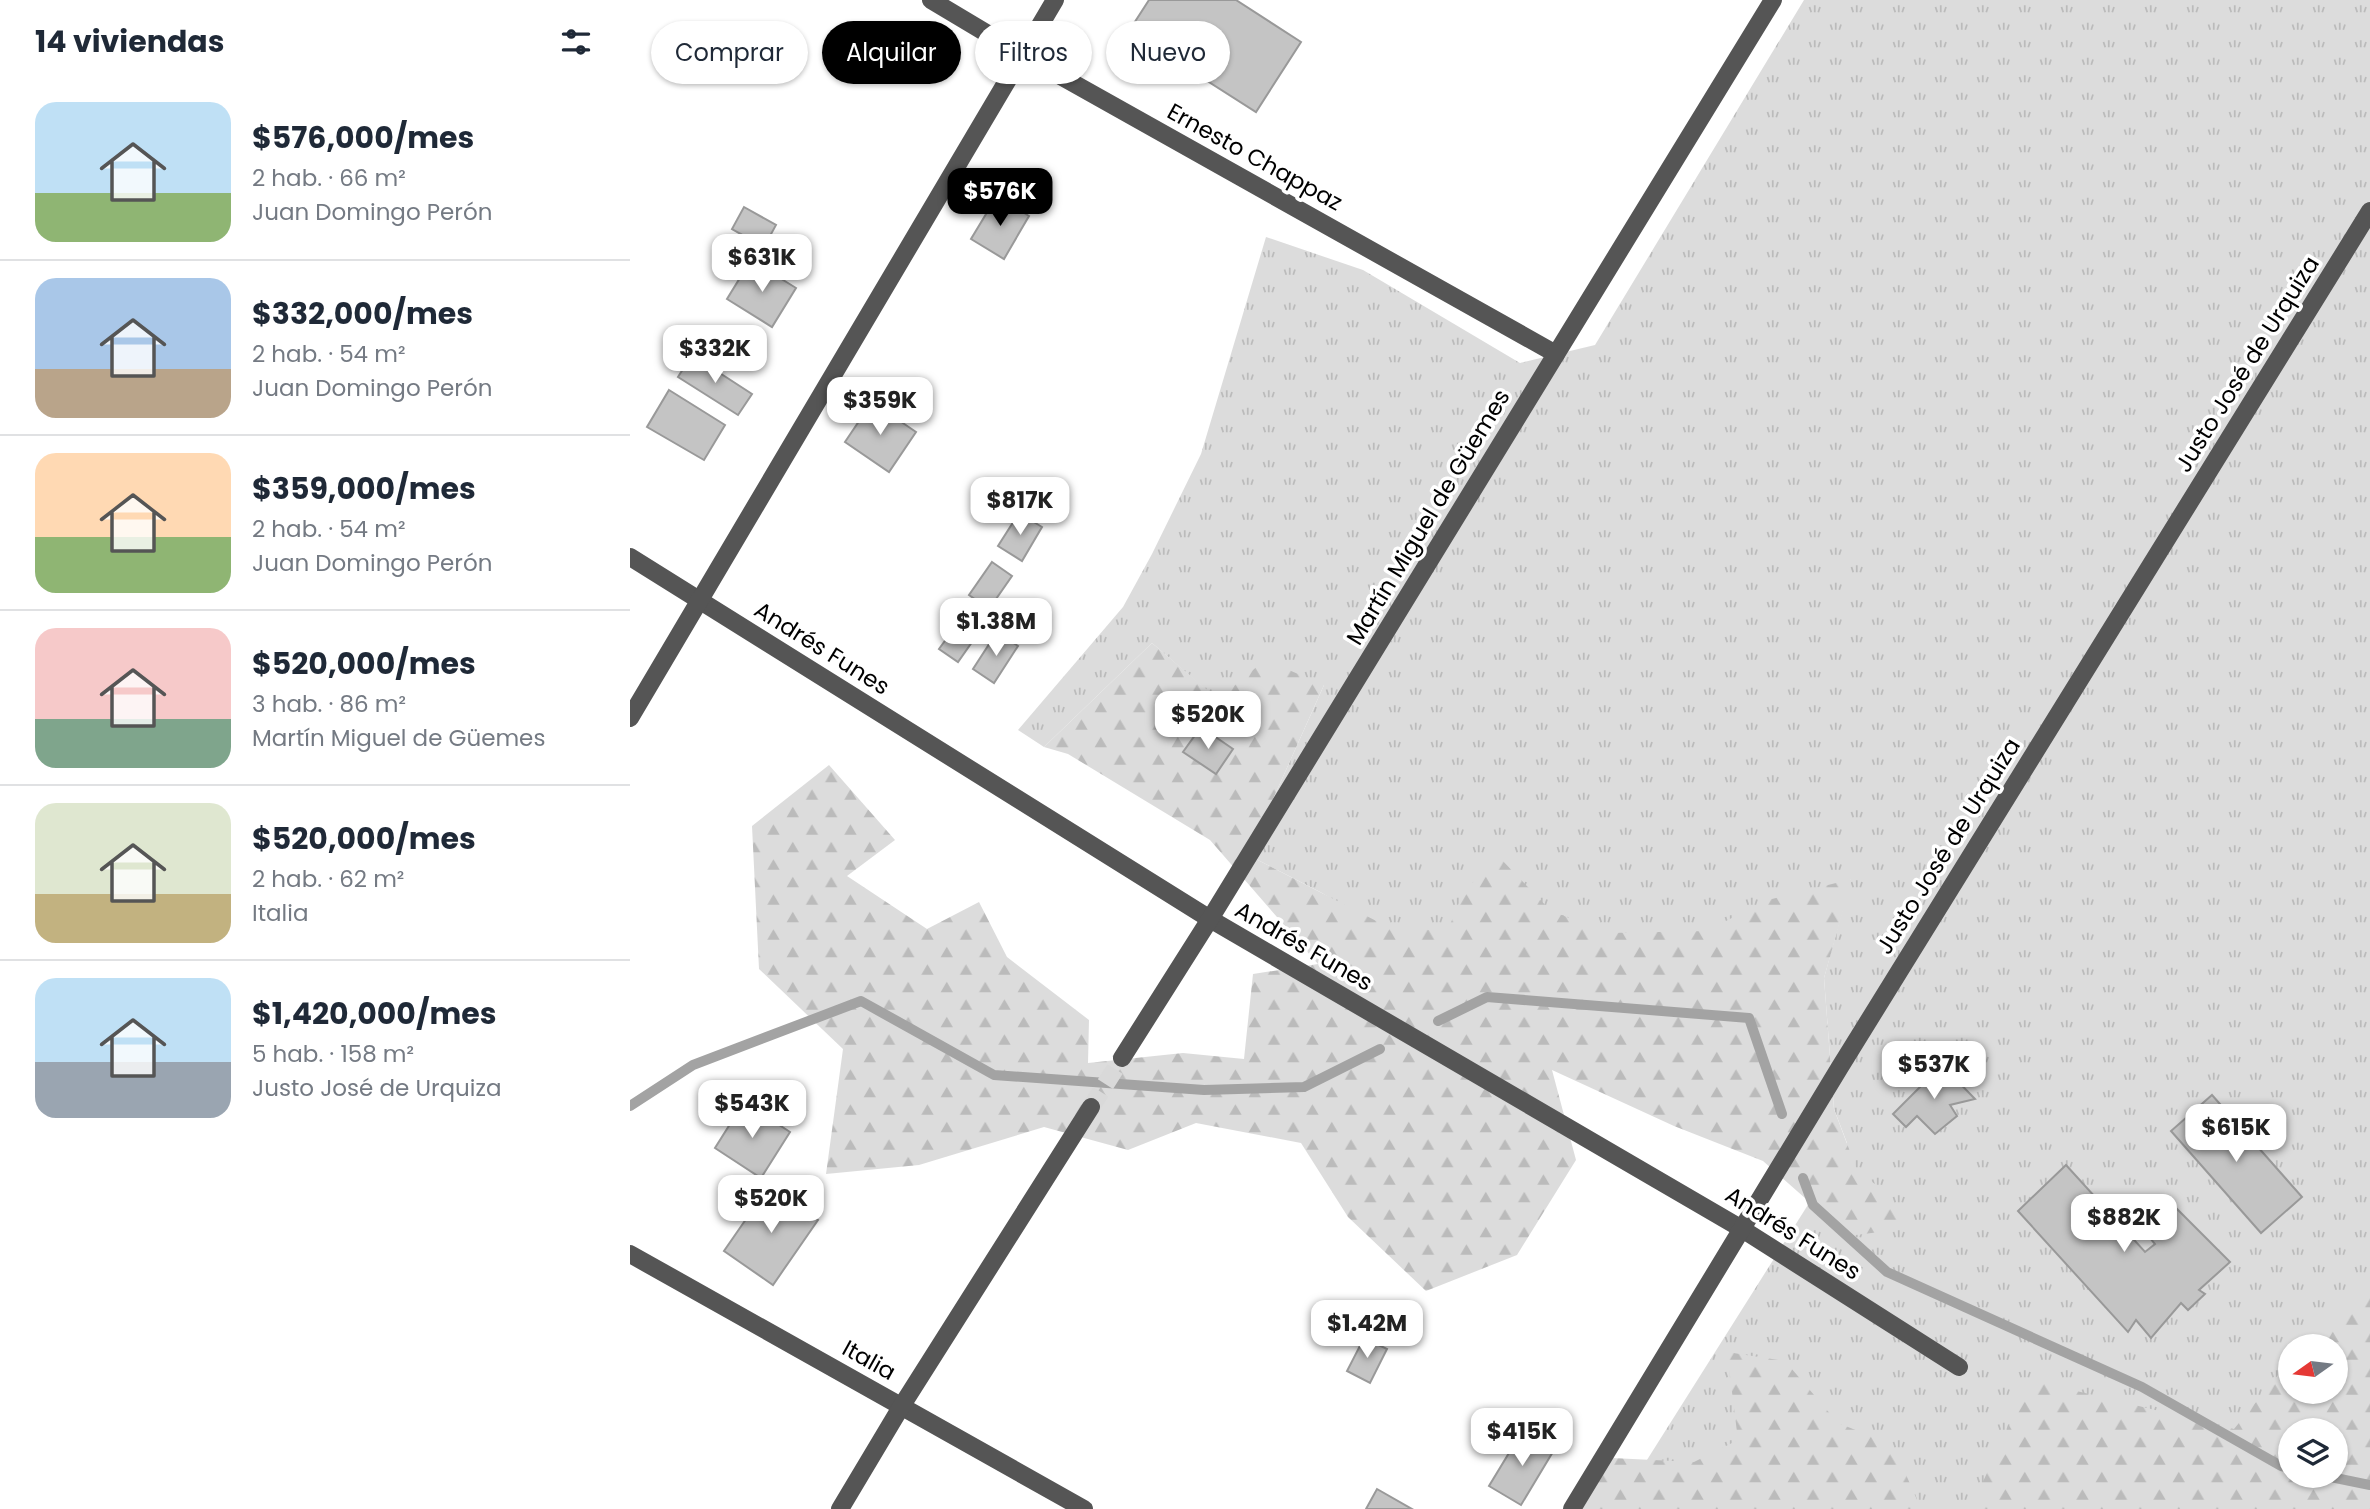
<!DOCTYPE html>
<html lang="es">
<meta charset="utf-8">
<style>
body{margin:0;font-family:Poppins,sans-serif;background:#f2f2f3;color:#1f2937;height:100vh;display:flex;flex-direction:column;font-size:26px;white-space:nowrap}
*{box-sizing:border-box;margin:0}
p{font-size:23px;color:#747a83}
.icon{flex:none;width:38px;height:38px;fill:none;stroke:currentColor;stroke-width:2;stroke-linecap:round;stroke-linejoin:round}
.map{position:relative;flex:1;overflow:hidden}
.panel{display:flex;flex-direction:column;background:#fff;width:630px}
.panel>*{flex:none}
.hud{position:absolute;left:21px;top:21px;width:665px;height:63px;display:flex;gap:14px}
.needle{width:46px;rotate:256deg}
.fabs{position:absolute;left:1648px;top:1334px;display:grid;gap:14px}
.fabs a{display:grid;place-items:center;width:70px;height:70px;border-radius:50%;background:#fff;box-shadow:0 2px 5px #0004;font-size:35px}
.price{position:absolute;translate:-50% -60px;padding:0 16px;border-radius:14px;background:#fff;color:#222;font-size:23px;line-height:46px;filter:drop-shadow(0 2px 4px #0008)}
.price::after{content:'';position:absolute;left:50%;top:42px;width:21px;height:16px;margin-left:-10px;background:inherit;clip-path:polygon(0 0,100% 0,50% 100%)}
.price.current{background:#000;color:#fff}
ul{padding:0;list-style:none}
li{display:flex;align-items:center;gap:21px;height:175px;padding:0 35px}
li+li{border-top:2px solid #e0e1e3}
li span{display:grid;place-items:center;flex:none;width:196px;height:140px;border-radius:21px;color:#555}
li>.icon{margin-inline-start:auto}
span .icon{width:84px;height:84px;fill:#fffc;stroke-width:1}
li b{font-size:30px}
h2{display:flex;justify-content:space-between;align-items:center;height:84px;padding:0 35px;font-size:30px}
.pill{padding:0 24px;border-radius:32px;background:#fff;box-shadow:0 2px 5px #0004;font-size:24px;line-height:63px}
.pill.current{background:#000;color:#fff}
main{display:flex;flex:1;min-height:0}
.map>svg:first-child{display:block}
.grass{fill:url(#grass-tufts);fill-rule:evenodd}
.forest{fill:url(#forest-firs);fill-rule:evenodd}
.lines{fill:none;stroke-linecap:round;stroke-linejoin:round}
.stream{stroke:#a3a3a3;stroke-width:10}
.building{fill:#c4c4c4;stroke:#999;stroke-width:2}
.minor-tunnel{stroke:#d9d9d9;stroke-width:18;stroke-dasharray:18 9;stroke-linecap:butt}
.minor{stroke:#555;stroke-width:18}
.labels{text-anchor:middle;stroke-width:7;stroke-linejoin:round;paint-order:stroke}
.street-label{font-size:23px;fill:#000;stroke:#fff}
</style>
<main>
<section class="panel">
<h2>14 viviendas<svg class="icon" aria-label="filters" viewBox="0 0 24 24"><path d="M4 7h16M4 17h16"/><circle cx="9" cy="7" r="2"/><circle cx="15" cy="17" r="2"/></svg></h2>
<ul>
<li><span style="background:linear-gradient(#bfe0f5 65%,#8fb573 0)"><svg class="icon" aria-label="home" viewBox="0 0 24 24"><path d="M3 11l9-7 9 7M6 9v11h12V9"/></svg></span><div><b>$576,000/mes</b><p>2 hab. · 66 m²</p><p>Juan Domingo Perón</p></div></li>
<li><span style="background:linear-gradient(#a9c7e8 65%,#b9a48a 0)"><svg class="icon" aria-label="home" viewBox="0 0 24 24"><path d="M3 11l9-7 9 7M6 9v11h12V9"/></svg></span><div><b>$332,000/mes</b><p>2 hab. · 54 m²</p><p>Juan Domingo Perón</p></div></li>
<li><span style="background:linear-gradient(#ffd9b3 60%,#8fb573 0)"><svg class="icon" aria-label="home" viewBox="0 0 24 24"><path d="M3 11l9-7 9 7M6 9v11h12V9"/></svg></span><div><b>$359,000/mes</b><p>2 hab. · 54 m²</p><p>Juan Domingo Perón</p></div></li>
<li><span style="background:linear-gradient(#f6c9c9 65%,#7fa58c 0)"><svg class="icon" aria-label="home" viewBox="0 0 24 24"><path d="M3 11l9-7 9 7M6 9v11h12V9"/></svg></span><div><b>$520,000/mes</b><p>3 hab. · 86 m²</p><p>Martín Miguel de Güemes</p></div></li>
<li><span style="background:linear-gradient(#dfe7d0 65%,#c2b280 0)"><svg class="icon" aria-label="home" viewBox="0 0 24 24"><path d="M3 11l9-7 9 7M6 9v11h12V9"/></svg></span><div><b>$520,000/mes</b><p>2 hab. · 62 m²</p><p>Italia</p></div></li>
<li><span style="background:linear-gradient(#bfe0f5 60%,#9aa5b1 0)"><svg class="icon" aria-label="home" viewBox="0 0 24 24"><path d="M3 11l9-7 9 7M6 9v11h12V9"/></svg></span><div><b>$1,420,000/mes</b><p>5 hab. · 158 m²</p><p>Justo José de Urquiza</p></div></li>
</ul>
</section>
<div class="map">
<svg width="1740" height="1509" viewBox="0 0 1740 1509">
<defs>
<pattern id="grass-tufts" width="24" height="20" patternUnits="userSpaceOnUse" patternTransform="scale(1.75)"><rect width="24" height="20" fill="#dcdcdc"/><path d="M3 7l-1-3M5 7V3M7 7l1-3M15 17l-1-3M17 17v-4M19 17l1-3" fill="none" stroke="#bbb"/></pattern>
<pattern id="forest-firs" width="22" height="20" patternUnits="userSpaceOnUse" patternTransform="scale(1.75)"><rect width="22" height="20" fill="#dcdcdc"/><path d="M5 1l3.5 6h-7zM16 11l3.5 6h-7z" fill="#bbb"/></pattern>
</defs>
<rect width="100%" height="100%" fill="#fff"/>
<path class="grass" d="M1174 0H1740V1509H986L1217 1143 1204 1109 1194 978 1221 879 1065 1125 692 893 618 855 694 685 588 700 522 643 414 747 388 730 493 607 522 554 571 454 636 237 733 270 890 363 965 345ZM1661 1346H1706V1391H1661ZM1661 1430H1706V1475H1661Z"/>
<g class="forest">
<path d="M522 643 588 699 635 660 694 685 618 855 754 925 817 932 834 891 869 857 921 911 979 933 1077 931 1134 901 1222 879 1194 978 1204 1109 1228 1173 1259 1193 1264 1215 1273 1229 1218 1236 1133 1161 1044 1126 922 1070 946 1160 887 1255 796 1291 718 1217 671 1143 566 1123 498 1150 414 1127 289 1165 196 1174 213 1049 129 969 122 826 199 765 265 840 217 876 297 929 349 902 377 957 459 1020 458 1063 553 1053 614 1059 623 974 688 964 580 840 438 754 414 747Z"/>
<path d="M1740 1287V1509H1340L1401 1380 1604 1429 1661 1359V1391H1706V1346H1672L1689 1327ZM1661 1430H1706V1475H1661Z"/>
<path d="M1097 1352 1155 1361 1208 1423 1263 1445 1291 1509H936L982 1458 1064 1462 1108 1440Z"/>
</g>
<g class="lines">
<g class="stream">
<path d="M808 1021 857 997 1119 1018 1152 1114"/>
<path d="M0 1106 63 1065 231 1001 364 1075 574 1090 674 1087 750 1049"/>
<path d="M1173 1178 1183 1205 1257 1272 1512 1387 1651 1466 1661 1468"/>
<path d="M1691 1475 1740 1485"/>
</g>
</g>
<g class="building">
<path d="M519 0H606L671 42 626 112 499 31Z"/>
<path d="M367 196 399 216 374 259 341 239Z"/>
<path d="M114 207 146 225 134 247 102 229Z"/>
<path d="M121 260 166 288 142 327 97 299Z"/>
<path d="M62 355 122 394 108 415 48 377Z"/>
<path d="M39 390 95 425 74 460 17 427Z"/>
<path d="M242 402 286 432 259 472 215 442Z"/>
<path d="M389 513 412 527 392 561 368 546Z"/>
<path d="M362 562 382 576 359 609 339 595Z"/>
<path d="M336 612 354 625 328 662 309 649Z"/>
<path d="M367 632 388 646 364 683 343 669Z"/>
<path d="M571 727 603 749 586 774 553 752Z"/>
<path d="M1312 1065 1345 1099 1320 1105 1327 1116 1305 1134 1287 1116 1276 1127 1263 1114Z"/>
<path d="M1582 1095 1672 1197 1631 1233 1541 1131Z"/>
<path d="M114 1102 160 1132 131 1178 85 1148Z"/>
<path d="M1436 1165 1515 1252 1525 1244 1516 1233 1544 1206 1600 1262 1569 1290 1575 1294 1558 1310 1551 1303 1521 1338 1506 1320 1498 1332 1388 1211Z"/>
<path d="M139 1186 188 1220 143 1285 94 1251Z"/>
<path d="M734 1338 757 1349 740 1383 717 1371Z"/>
<path d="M893 1430 924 1450 891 1505 859 1486Z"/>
<path d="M747 1489 782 1509H736Z"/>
</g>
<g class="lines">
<path class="minor-tunnel" d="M461 1107 492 1058"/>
<g class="minor">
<path d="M301 0 393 55 926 354"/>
<path d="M0 557 580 919 1112 1229 1329 1367"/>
<path d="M0 718 425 0"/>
<path d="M492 1058 580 919 1143 0"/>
<path d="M0 1254 454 1509"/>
<path d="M210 1509 271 1407 461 1107"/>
<path d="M942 1509 1210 1067 1740 211"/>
</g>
</g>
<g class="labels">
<g class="street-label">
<text transform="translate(625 157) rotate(29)" y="8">Ernesto Chappaz</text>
<text transform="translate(1617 364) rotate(-58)" y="8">Justo José de Urquiza</text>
<text transform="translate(798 517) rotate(-59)" y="8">Martín Miguel de Güemes</text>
<text transform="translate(192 648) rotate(32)" y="8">Andrés Funes</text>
<text transform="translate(1318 846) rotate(-58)" y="8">Justo José de Urquiza</text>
<text transform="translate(674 946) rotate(30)" y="8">Andrés Funes</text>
<text transform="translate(1163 1233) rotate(32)" y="8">Andrés Funes</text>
<text transform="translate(239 1360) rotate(29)" y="8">Italia</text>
</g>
</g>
</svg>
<div class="fabs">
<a><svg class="needle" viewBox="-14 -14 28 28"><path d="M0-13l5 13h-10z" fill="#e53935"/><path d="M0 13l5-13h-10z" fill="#747a83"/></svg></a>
<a><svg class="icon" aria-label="layers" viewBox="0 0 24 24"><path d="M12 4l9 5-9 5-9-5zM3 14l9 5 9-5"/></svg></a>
</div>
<b class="price current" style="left:370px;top:228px">$576K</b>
<b class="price" style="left:132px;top:294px">$631K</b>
<b class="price" style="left:85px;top:385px">$332K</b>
<b class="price" style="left:250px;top:437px">$359K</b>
<b class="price" style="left:390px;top:537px">$817K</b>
<b class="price" style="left:366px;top:658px">$1.38M</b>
<b class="price" style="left:578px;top:751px">$520K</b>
<b class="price" style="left:1304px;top:1101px">$537K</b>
<b class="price" style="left:122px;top:1140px">$543K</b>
<b class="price" style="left:1606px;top:1164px">$615K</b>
<b class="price" style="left:141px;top:1235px">$520K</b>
<b class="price" style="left:1494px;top:1254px">$882K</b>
<b class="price" style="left:737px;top:1360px">$1.42M</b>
<b class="price" style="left:892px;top:1468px">$415K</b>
<div class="hud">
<a class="pill">Comprar</a>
<a class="pill current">Alquilar</a>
<a class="pill">Filtros</a>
<a class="pill">Nuevo</a>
</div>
</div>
</main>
